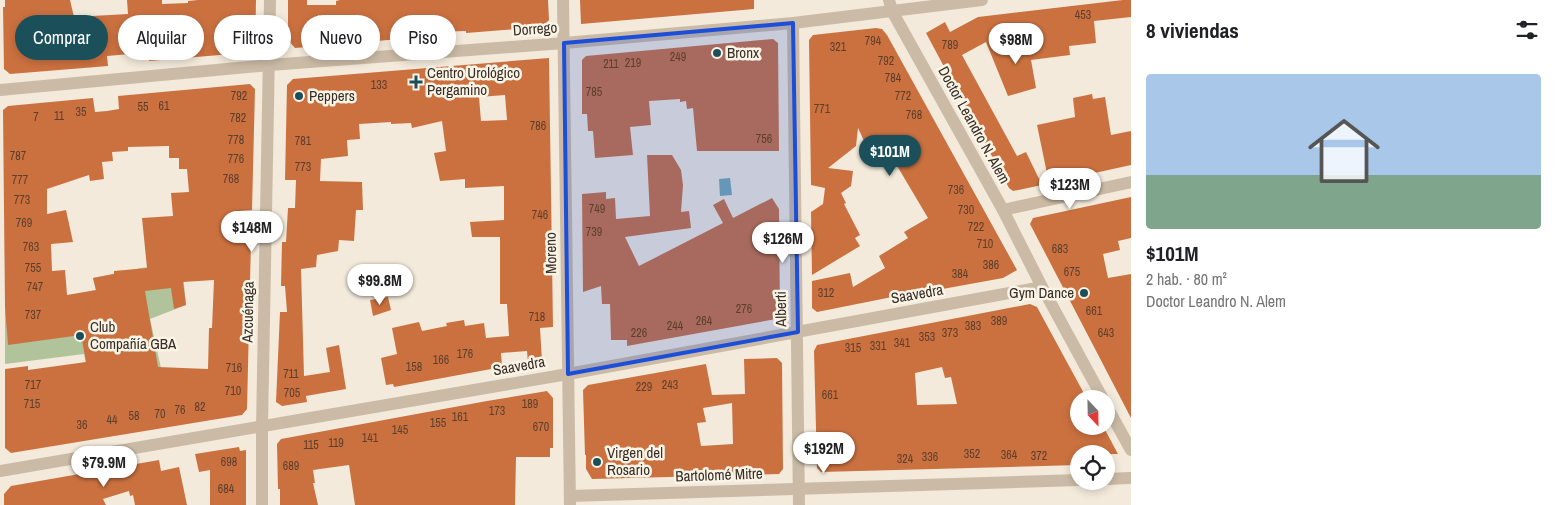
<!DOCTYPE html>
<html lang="es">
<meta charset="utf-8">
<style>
body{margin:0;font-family:"Archivo Narrow",sans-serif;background:#f2f2f2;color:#202124;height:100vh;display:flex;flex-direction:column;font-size:19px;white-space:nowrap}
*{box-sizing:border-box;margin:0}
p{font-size:16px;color:#757577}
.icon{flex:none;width:28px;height:28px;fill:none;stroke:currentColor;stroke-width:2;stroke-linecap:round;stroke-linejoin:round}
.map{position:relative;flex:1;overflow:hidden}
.drawer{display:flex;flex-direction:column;background:#fff;width:425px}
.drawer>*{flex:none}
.banner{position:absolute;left:15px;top:15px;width:475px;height:45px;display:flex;gap:10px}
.needle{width:32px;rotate:158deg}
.buttons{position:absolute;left:1070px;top:390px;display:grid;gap:10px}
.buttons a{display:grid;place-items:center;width:45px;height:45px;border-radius:50%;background:#fff;box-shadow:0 2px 8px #0003;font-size:25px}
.price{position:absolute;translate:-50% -42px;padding:0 11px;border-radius:18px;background:#fff;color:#222;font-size:16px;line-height:32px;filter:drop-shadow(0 1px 2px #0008)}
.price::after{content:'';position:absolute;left:50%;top:30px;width:15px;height:11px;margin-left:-8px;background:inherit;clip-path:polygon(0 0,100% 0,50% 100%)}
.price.current{background:#1b505b;color:#fff}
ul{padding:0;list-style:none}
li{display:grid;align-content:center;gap:10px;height:265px;padding:0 15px}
li span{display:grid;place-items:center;height:155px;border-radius:5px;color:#555}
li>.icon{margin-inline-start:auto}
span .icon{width:90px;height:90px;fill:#fffc;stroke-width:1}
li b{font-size:21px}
h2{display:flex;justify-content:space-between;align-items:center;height:60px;padding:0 15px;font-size:21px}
.chip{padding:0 18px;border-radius:22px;background:#fff;box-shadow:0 2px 8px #0003;font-size:18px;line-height:45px}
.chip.current{background:#1b505b;color:#fff}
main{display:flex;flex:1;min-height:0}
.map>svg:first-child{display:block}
.green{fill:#b1c39a}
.water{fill:#78a9b1}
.building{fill:#cb7140;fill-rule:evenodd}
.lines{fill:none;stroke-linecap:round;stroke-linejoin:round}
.minor{stroke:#cbbba6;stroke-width:12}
.marked{fill:#1d4ed8;fill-opacity:0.2;stroke:#1d4ed8;stroke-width:4;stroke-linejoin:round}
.poi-dot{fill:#1b505b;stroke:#faf4e7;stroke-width:2}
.labels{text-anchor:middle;stroke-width:5;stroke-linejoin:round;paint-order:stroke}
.number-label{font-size:12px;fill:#5c3f2d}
.street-label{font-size:15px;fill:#372e27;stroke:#faf4e7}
.poi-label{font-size:15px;fill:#372e27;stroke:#faf4e7;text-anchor:start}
</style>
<main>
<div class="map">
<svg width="1131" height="505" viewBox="0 0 1131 505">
<rect width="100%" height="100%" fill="#f3eadb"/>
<path class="green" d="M182 263 186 305 150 319 161 368 88 373 84 354 5 364V305L96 291 93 278 141 268Z"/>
<path class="water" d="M730 178 732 195 720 196 719 179Z"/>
<g class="building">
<path d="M5 0H70L74 17 128 14 127 0H162V4L188 3V1L198 0H256L255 52 149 61V57L141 58V53L107 56 108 66 10 74 4 69 3 7H5Z"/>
<path d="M288 0H307V5H336V1L340 0H548L549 20 543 27 466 33V31L432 32V36L366 42V38L356 28 340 30 318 15 320 46 295 48 288 40Z"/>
<path d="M580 0H754V9L581 24Z"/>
<path d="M1123 0H1131V17L1094 21 1096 43 1069 46 1070 55 1031 60 1036 88 1008 96 986 42 962 55 1017 156 1026 152 1042 185 1013 191 1009 188 926 33 945 22 950 32 978 17Z"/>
<path d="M876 28 882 29 887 35 1017 270 1003 278 893 298 892 297 817 312 812 308V281L850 273 853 287 885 268 879 256 908 238 904 232 928 218 890 154 875 164 858 128 856 146 828 168 853 171 851 186 841 193 846 203 844 204 860 235 855 238 860 246 812 275 811 212 823 204 825 188 811 185 809 40 813 35Z"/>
<path d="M773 39 778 43 779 151H697L693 108 687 109 686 101 680 102V99L649 101 651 125 630 127 633 155 595 158 593 131H588L587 114H582V60L586 56Z"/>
<path d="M549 58 553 327 540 328 542 361 528 363 527 351 501 353 502 367 394 387 393 384 386 385 381 358 397 354 392 328 419 322 422 331 447 326 446 323 464 320 465 326 484 323 486 338 509 336 507 304H500V237H472L470 222 504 220V186L465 188V179L440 181 434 153 446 151 442 121 412 128 411 123 391 124V122L359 124 360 139 347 140 348 156 321 159 320 181 362 182 363 210H356L354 241 339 240 338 251 317 255 316 267 301 269 304 376 330 372 326 348 339 345 346 389 306 396 307 402 282 406 276 402 280 312H287L285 286H281L282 242H286L288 208H295L296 180H285L287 85 293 79ZM505 95 507 120 481 121 479 97Z"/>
<path d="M250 84 255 89 252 210 239 211 241 241 251 240 247 409 242 415 11 453 5 448V369L28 366V370L86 362 81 335 8 345 5 307 3 110 8 106 93 98 95 112 107 111 119 109 118 96ZM169 146V158H179V169H187L189 192 171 193 173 216 142 218 147 268 114 271V274L93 278 96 290 67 295 65 270 52 271 51 244 73 242 66 210 47 214V189L89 175 90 181 104 179 102 162 113 161 112 152 128 151V147ZM214 280 212 328H209L208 369 158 367 145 291 171 288 174 309 186 305 183 282Z"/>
<path d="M1092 94 1093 99 1105 97 1111 135 1131 131V165L1049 183 1037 125 1075 117 1073 98Z"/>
<path d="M647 155H672L681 170 683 185 681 212 689 211 691 228 625 237 639 266 723 223 713 205 724 199 733 218 772 198 779 209 780 314 776 319 627 346V340H611L610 304H602L601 286 583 292 582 194 606 192V199L615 198 616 219 650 216Z"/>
<path d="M1131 197V238L1118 241 1120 250 1103 254 1108 278 1131 274V418L1030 224 1033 218Z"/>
<path d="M388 297 391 310 373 316 370 300Z"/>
<path d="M1030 304 1037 307 1087 399H1079V426H1103L1118 454H1079V465L821 472 817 468 814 351 817 345ZM942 367 945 378 951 377 957 404 917 405 915 373Z"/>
<path d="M777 358 782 363 783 469 779 474 592 479 586 469V455H585L583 390 588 385 706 364 712 395 745 394 744 359ZM732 403 733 444 701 446 697 423 706 422 703 408Z"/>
<path d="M547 391 553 398V448H550V457H516L515 505H355L349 465 313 470 315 483H313L318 505H280V489H278L277 444 281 439 487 401Z"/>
<path d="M239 447 240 451 246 450V505H210V470L199 472 195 454Z"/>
<path d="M159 460 161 471 179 467 187 505H135L133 495 130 496 129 491 103 499 106 505H4V494L11 486Z"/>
</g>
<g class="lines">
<g class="minor">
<path d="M563 0 570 505"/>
<path d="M889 0 892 11 1003 210 1042 287 1103 399"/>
<path d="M793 23 799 505"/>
<path d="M0 90 270 65 564 43 793 23 982 0"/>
<path d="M1003 210 1131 182"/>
<path d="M1106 405 1131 450"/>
<path d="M0 471 568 374 1042 287"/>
<path d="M1106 479 1131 478"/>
<path d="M570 496 1079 480"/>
<path d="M262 505V427L270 0"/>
</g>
</g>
<path class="marked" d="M793 23 798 332 568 374 564 43Z"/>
<g class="poi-dot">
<circle cx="717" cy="53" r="5"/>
<path d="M413.5 74.5h5v5h5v5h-5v5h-5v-5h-5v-5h5z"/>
<circle cx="299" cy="96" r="5"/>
<circle cx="1084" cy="293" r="5"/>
<circle cx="80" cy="336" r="5"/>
<circle cx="597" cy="462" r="5"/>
</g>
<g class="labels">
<g class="number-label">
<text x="1083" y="19">453</text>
<text x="873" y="45">794</text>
<text x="950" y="49">789</text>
<text x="838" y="51">321</text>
<text x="678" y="61">249</text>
<text x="886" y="65">792</text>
<text x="633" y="67">219</text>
<text x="611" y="68">211</text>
<text x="893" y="82">784</text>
<text x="379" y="89">133</text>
<text x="594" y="96">785</text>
<text x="239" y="100">792</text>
<text x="903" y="100">772</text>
<text x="164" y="110">61</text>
<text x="143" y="111">55</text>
<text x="822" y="113">771</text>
<text x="81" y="116">35</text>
<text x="914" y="119">768</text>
<text x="59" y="120">11</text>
<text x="36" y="121">7</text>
<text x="238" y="122">782</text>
<text x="538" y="130">786</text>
<text x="764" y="143">756</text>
<text x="236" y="144">778</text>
<text x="303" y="145">781</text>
<text x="18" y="160">787</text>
<text x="236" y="163">776</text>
<text x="303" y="171">773</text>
<text x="231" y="183">768</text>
<text x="20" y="184">777</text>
<text x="956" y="194">736</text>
<text x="22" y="204">773</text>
<text x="597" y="213">749</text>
<text x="966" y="214">730</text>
<text x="540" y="219">746</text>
<text x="24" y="227">769</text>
<text x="976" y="231">722</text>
<text x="594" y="236">739</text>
<text x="985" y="248">710</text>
<text x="31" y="251">763</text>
<text x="1060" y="253">683</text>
<text x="991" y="269">386</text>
<text x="33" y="272">755</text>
<text x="1072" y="276">675</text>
<text x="960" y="278">384</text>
<text x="35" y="291">747</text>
<text x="826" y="297">312</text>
<text x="744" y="313">276</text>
<text x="1094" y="315">661</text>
<text x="33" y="319">737</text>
<text x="537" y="321">718</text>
<text x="704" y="325">264</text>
<text x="999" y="325">389</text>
<text x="675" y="330">244</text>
<text x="973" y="330">383</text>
<text x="639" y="337">226</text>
<text x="950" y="337">373</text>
<text x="1106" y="337">643</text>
<text x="927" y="341">353</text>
<text x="902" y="347">341</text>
<text x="878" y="350">331</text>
<text x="853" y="352">315</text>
<text x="465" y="358">176</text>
<text x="441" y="364">166</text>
<text x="414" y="371">158</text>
<text x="234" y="372">716</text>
<text x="291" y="378">711</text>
<text x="33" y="389">717</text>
<text x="670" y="389">243</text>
<text x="644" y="391">229</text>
<text x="233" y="395">710</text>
<text x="292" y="397">705</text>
<text x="830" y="399">661</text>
<text x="32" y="408">715</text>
<text x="530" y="408">189</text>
<text x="200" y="411">82</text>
<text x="180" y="414">76</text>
<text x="497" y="415">173</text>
<text x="160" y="418">70</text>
<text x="134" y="420">58</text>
<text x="460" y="421">161</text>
<text x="112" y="424">44</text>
<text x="438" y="427">155</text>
<text x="82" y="429">36</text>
<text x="541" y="431">670</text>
<text x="400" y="434">145</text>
<text x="370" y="442">141</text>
<text x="336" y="447">119</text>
<text x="311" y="449">115</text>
<text x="972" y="458">352</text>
<text x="1009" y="459">364</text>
<text x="1039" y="460">372</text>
<text x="930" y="461">336</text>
<text x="905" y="463">324</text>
<text x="229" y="466">698</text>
<text x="291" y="470">689</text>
<text x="226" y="493">684</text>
</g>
<g class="street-label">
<text transform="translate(535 29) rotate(-4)" y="5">Dorrego</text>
<text transform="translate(974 125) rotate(61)" y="5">Doctor Leandro N. Alem</text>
<text transform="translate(551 253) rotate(-91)" y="5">Moreno</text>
<text transform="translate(917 294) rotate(-10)" y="5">Saavedra</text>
<text transform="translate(781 309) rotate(-91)" y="5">Alberti</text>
<text transform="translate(248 312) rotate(-89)" y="5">Azcuénaga</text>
<text transform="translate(519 366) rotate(-10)" y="5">Saavedra</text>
<text transform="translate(719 475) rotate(-2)" y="5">Bartolomé Mitre</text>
</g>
<g class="poi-label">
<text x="727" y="58">Bronx</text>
<text x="427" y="78">Centro Urológico<tspan x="427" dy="17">Pergamino</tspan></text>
<text x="309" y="101">Peppers</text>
<text x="1074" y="298" text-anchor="end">Gym Dance</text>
<text x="90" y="332">Club<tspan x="90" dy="17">Compañía GBA</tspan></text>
<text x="607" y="458">Virgen del<tspan x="607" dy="17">Rosario</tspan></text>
</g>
</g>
</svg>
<div class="buttons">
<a><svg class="needle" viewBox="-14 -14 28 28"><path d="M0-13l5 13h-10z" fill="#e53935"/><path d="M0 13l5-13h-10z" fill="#757577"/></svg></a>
<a><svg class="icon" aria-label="locate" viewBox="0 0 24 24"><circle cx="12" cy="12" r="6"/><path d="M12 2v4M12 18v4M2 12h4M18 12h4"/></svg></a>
</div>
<b class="price" style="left:1016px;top:65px">$98M</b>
<b class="price current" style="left:890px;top:177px">$101M</b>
<b class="price" style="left:1070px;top:210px">$123M</b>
<b class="price" style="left:252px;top:253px">$148M</b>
<b class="price" style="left:783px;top:264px">$126M</b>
<b class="price" style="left:380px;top:306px">$99.8M</b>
<b class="price" style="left:824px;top:474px">$192M</b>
<b class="price" style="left:104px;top:488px">$79.9M</b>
<div class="banner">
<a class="chip current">Comprar</a>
<a class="chip">Alquilar</a>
<a class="chip">Filtros</a>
<a class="chip">Nuevo</a>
<a class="chip">Piso</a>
</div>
</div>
<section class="drawer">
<h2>8 viviendas<svg class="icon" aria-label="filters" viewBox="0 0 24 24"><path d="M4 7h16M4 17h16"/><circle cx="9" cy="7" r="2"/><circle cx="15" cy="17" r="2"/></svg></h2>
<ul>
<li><span style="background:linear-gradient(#a9c7e8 65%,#7fa58c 0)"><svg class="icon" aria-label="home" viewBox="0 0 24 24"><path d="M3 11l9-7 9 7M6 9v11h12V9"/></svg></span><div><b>$101M</b><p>2 hab. · 80 m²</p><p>Doctor Leandro N. Alem</p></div></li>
</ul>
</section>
</main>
